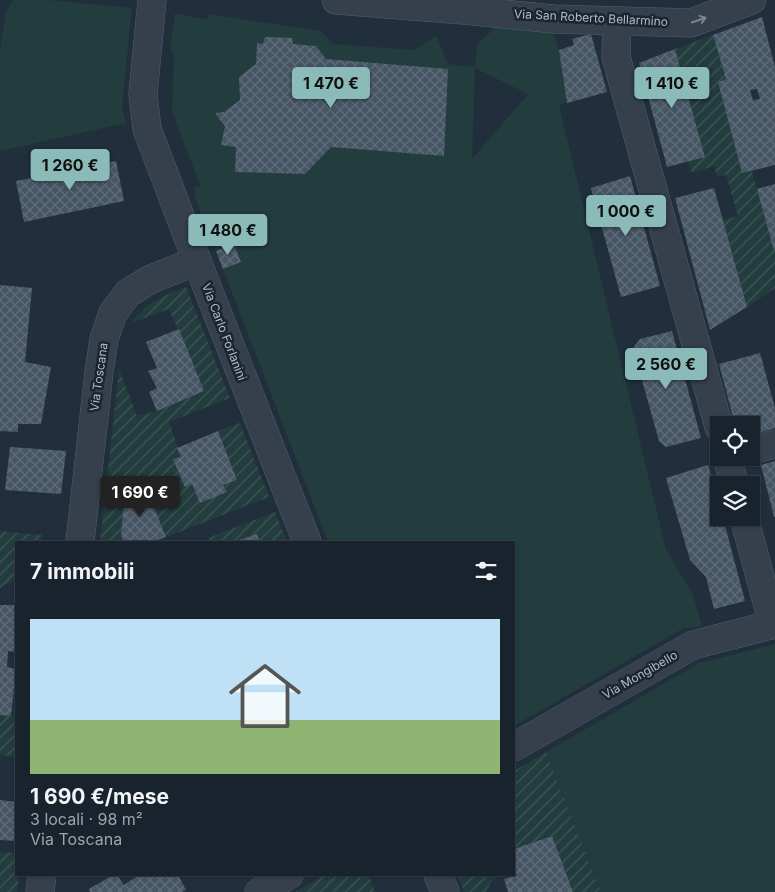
<!DOCTYPE html>
<html lang="it">
<meta charset="utf-8">
<style>
body{margin:0;font-family:Inter,sans-serif;background:#262f39;color:#f1f3f6;height:100vh;display:flex;flex-direction:column;font-size:19px;white-space:nowrap}
*{box-sizing:border-box;margin:0}
p{font-size:16px;color:#9fa4aa}
.icon{flex:none;width:28px;height:28px;fill:none;stroke:currentColor;stroke-width:2;stroke-linecap:round;stroke-linejoin:round}
.map{position:relative;flex:1;overflow:hidden}
.panel{position:absolute;left:15px;top:541px;width:500px;height:335px;display:flex;flex-direction:column;background:#19232d;border-radius:0px;box-shadow:0 1px 4px #0004,0 0 0 1px #374049}
.panel>*{flex:none}
.controls{position:absolute;left:710px;top:416px;display:grid;gap:10px}
.controls a{display:grid;place-items:center;width:50px;height:50px;border-radius:0px;background:#19232d;box-shadow:0 1px 4px #0004,0 0 0 1px #374049;font-size:25px}
.price{position:absolute;translate:-50% -42px;padding:0 11px;border-radius:5px;background:#8bbbb9;color:#111;font-size:16px;line-height:32px;filter:drop-shadow(0 1px 2px #0008)}
.price::after{content:'';position:absolute;left:50%;top:30px;width:15px;height:11px;margin-left:-8px;background:inherit;clip-path:polygon(0 0,100% 0,50% 100%)}
.price.selected{background:#222;color:#fff}
ul{padding:0;list-style:none}
li{display:grid;align-content:center;gap:10px;height:265px;padding:0 15px}
li span{display:grid;place-items:center;height:155px;border-radius:0px;color:#555}
li>.icon{margin-inline-start:auto}
span .icon{width:90px;height:90px;fill:#fffc;stroke-width:1}
li b{font-size:21px}
h2{display:flex;justify-content:space-between;align-items:center;height:60px;padding:0 15px;font-size:21px}
.map>svg:first-child{display:block}
.grass{fill:#233c3d;fill-rule:evenodd}
.garden{fill:url(#garden-furrows)}
.building{fill:url(#building-cross-hatch);fill-rule:evenodd}
.lines{fill:none;stroke-linecap:round;stroke-linejoin:round}
.minor-casing{stroke:#535e6a;stroke-width:29}
.tertiary-casing{stroke:#535e6a;stroke-width:29}
.minor{stroke:#35404c;stroke-width:28}
.tertiary{stroke:#35404c;stroke-width:28}
.oneway{stroke:#798490}
.labels{text-anchor:middle;stroke-width:5;stroke-linejoin:round;paint-order:stroke}
.street-label{font-size:12px;fill:#b0bbc8;stroke:#1a2531}
</style>
<div class="map">
<svg width="775" height="892" viewBox="0 0 775 892">
<defs>
<pattern id="garden-furrows" width="10" height="10" patternUnits="userSpaceOnUse" patternTransform="scale(1.25)"><rect width="10" height="10" fill="#233c3d"/><path d="M-1 1l2-2M0 10L10 0M9 11l2-2" fill="none" stroke="#405658"/></pattern>
<pattern id="building-cross-hatch" width="8" height="8" patternUnits="userSpaceOnUse" patternTransform="scale(1.25)"><rect width="8" height="8" fill="#475665"/><path d="M0 0l8 8M0 8l8-8" fill="none" stroke="#5f6c7a"/></pattern>
</defs>
<rect width="100%" height="100%" fill="#212f3c"/>
<g class="grass">
<path d="M13 0H48L132 8 122 107 126 123 0 151V49L6 12Z"/>
<path d="M175 13 207 20 208 14 321 31 333 44 415 50 436 36 448 64 475 67 477 44 496 27 553 31 559 50 567 103 559 105 666 550 693 594 702 626 682 629 514 726V542H328L223 269 241 261 234 244 216 251 194 195 195 187H201L172 112 174 55 170 49ZM475 68 528 94 472 159Z"/>
<path d="M775 644V892H601L546 752 699 663Z"/>
</g>
<g class="garden">
<path d="M713 35 726 79 718 82 742 173 752 171 775 253V288L747 307 723 220 738 216 726 175 717 177 714 166 692 173 688 162 705 156 675 49Z"/>
<path d="M186 287 230 398 169 422 181 457 174 459 185 487 192 484 200 503 227 492 223 485 237 480 218 431 240 423 269 497 166 537 145 486 125 494 121 535 124 542H100L119 369 137 416 157 411 204 391 169 309 131 323C146 302 163 296 186 287Z"/>
<path d="M275 512 287 542H260L257 534 232 542H210L208 538Z"/>
<path d="M0 531 42 535 40 542H16V579L0 588Z"/>
<path d="M0 715 16 716V757L0 755Z"/>
<path d="M546 752 601 892H573L551 836 514 849V771Z"/>
<path d="M0 852 16 853V875H19L17 892H0Z"/>
<path d="M325 875H369L375 892H295Z"/>
<path d="M458 875H499L491 882 486 892H464Z"/>
</g>
<g class="building">
<path d="M762 17 775 67V165L742 173 718 82 726 79 713 35ZM757 89 760 99 753 100 750 90Z"/>
<path d="M591 34 607 92 567 103 559 50 574 45 572 39Z"/>
<path d="M265 37 292 38 293 44 316 46 326 59 448 69 444 156 331 147 305 174 235 172 236 147 221 145 225 126 215 113 224 112 240 100 239 77 256 64 257 43 263 44Z"/>
<path d="M675 49 705 157 667 167 639 63Z"/>
<path d="M116 161 124 201 24 222 16 181Z"/>
<path d="M630 176 660 286 621 297 591 188Z"/>
<path d="M775 184V251H774L757 189Z"/>
<path d="M714 188 747 307 710 330 675 198Z"/>
<path d="M234 244 241 262 223 269 216 251Z"/>
<path d="M0 285 32 288 25 362 51 367 41 424H18V432L0 431Z"/>
<path d="M179 329 204 391 157 411 149 392 157 388 148 371 157 368 146 342Z"/>
<path d="M672 331 701 438 666 447 659 441 633 348 640 339Z"/>
<path d="M760 353 775 408V428L751 435V425H735L719 364Z"/>
<path d="M218 431 237 480 223 485 227 492 200 503 192 484 185 487 173 459 181 457 177 448Z"/>
<path d="M10 447 66 451 61 494 5 490Z"/>
<path d="M775 461V517H774L761 465Z"/>
<path d="M708 465 719 503V518H723L745 601 714 609 706 577 690 560 666 478Z"/>
<path d="M145 485 166 537 152 542H124L121 535 125 493Z"/>
<path d="M257 534 260 542H233Z"/>
<path d="M0 605H16V652L8 651 7 667 16 669 11 716 0 715Z"/>
<path d="M0 800 16 802V841L0 840Z"/>
<path d="M552 836 573 892H508L504 879 517 875 514 867V849Z"/>
<path d="M113 875H117L124 885 139 875H178L186 890 182 892H90L89 889Z"/>
</g>
<g class="lines">
<g class="minor-casing">
<g id="minor">
<path d="M152 0 143 94 147 129 197 261 307 542"/>
<path d="M336 0 463 10 554 19 691 23 752 0"/>
<path d="M617 21 616 57 719 427"/>
<path d="M751 450 775 444"/>
<path d="M727 458 735 485"/>
<path d="M744 518 773 624"/>
<path d="M80 542 99 372 104 339 113 313 128 293 151 279 197 261"/>
<path d="M438 875 445 892"/>
<path d="M40 892 42 875"/>
</g>
</g>
<g class="tertiary-casing">
<g id="tertiary">
<path d="M514 747 693 645 775 624"/>
<path d="M259 892 289 875"/>
</g>
</g>
<use href="#minor" class="minor"/>
<use href="#tertiary" class="tertiary"/>
</g>
<defs><path id="oneway-shaft" d="M-6 0H5M1.5-3L5.5 0L1.5 3" fill="none" stroke-width="1.6" stroke-linecap="round" stroke-linejoin="round" transform="scale(1.25)"/></defs>
<use class="oneway" href="#oneway-shaft" transform="translate(699 20) rotate(-19)"/>
<g class="labels">
<g class="street-label">
<text transform="translate(591 18) rotate(3)" y="4">Via San Roberto Bellarmino</text>
<text transform="translate(224 332) rotate(69)" y="4">Via Carlo Forlanini</text>
<text transform="translate(99 377) rotate(-82)" y="4">Via Toscana</text>
<text transform="translate(640 675) rotate(-30)" y="4">Via Mongibello</text>
</g>
</g>
</svg>
<div class="controls">
<a><svg class="icon" aria-label="locate" viewBox="0 0 24 24"><circle cx="12" cy="12" r="6"/><path d="M12 2v4M12 18v4M2 12h4M18 12h4"/></svg></a>
<a><svg class="icon" aria-label="layers" viewBox="0 0 24 24"><path d="M12 4l9 5-9 5-9-5zM3 14l9 5 9-5"/></svg></a>
</div>
<b class="price" style="left:331px;top:109px">1 470 €</b>
<b class="price" style="left:672px;top:109px">1 410 €</b>
<b class="price" style="left:70px;top:191px">1 260 €</b>
<b class="price" style="left:626px;top:237px">1 000 €</b>
<b class="price" style="left:228px;top:256px">1 480 €</b>
<b class="price" style="left:666px;top:390px">2 560 €</b>
<b class="price selected" style="left:140px;top:518px">1 690 €</b>
<section class="panel">
<h2>7 immobili<svg class="icon" aria-label="filters" viewBox="0 0 24 24"><path d="M4 7h16M4 17h16"/><circle cx="9" cy="7" r="2"/><circle cx="15" cy="17" r="2"/></svg></h2>
<ul>
<li><span style="background:linear-gradient(#bfe0f5 65%,#8fb573 0)"><svg class="icon" aria-label="home" viewBox="0 0 24 24"><path d="M3 11l9-7 9 7M6 9v11h12V9"/></svg></span><div><b>1 690 €/mese</b><p>3 locali · 98 m²</p><p>Via Toscana</p></div></li>
</ul>
</section>
</div>
